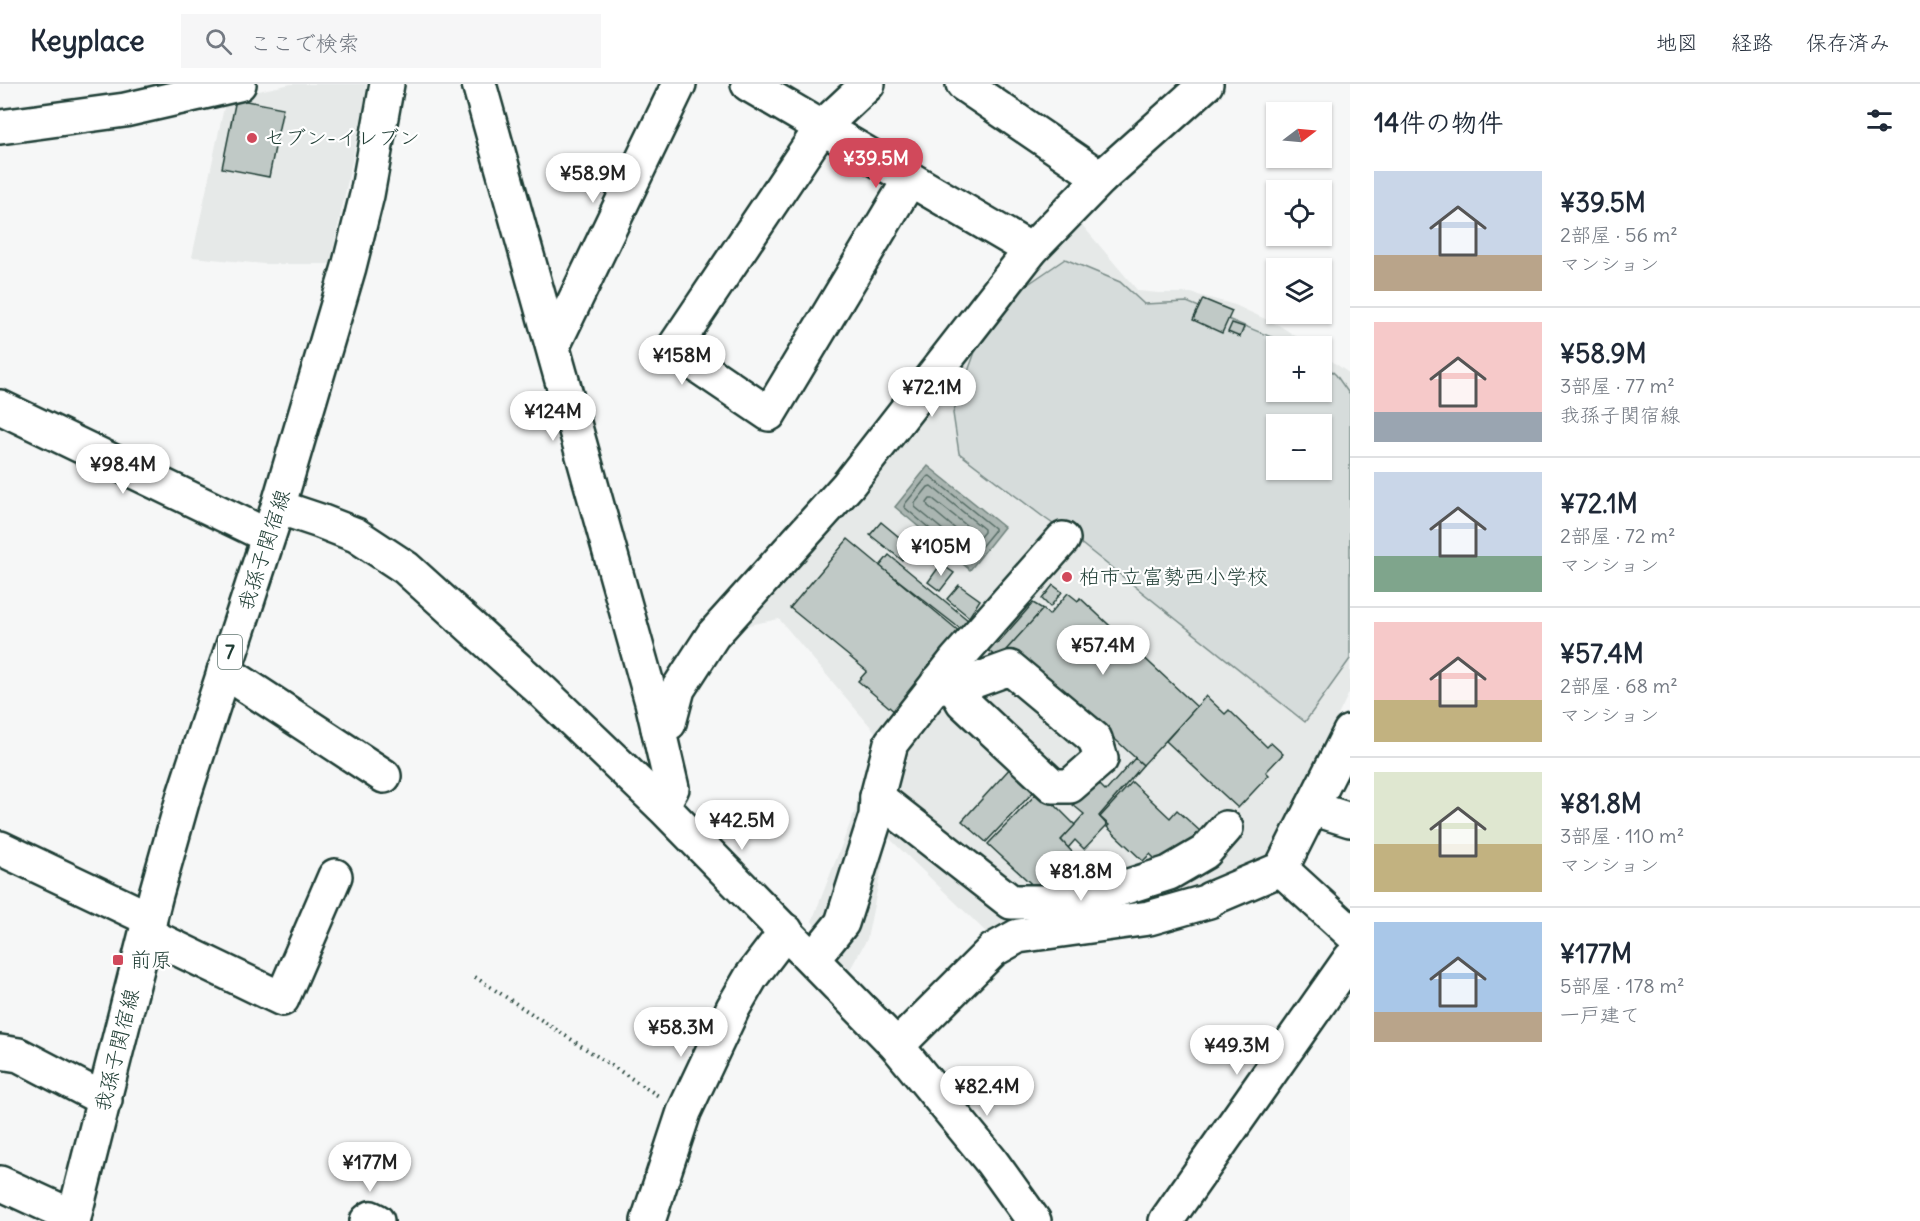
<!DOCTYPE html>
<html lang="ja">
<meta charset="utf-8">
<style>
body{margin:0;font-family:Delius,"Klee One",sans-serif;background:#f6f6f7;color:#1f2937;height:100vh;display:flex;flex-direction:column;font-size:22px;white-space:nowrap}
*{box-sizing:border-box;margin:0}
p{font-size:20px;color:#747a83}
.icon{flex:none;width:33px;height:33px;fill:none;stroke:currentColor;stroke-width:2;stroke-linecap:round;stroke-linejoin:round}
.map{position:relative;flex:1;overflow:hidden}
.details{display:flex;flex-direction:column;background:#fff;width:570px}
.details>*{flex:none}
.needle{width:39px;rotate:74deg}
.buttons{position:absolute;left:1266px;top:18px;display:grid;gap:12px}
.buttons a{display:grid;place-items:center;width:66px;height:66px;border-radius:0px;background:#fff;box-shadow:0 2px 4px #0004;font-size:30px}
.price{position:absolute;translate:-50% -51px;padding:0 14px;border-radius:21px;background:#fff;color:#222;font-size:20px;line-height:39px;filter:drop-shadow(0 2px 3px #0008)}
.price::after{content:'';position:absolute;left:50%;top:36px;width:18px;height:14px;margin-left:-9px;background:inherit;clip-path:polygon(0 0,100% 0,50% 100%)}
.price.current{background:#d1495b;color:#fff}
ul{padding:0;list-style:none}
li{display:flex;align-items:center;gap:18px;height:150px;padding:0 24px}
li+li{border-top:2px solid #e0e1e3}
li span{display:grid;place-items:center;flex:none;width:168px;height:120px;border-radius:0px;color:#555}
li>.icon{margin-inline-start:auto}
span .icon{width:72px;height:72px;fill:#fffc;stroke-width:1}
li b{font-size:26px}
h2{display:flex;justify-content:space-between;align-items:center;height:72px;padding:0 24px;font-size:26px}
header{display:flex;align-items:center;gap:36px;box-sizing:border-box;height:84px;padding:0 30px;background:#fff;border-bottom:2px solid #e0e1e3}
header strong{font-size:28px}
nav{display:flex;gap:33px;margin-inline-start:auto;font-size:21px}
.search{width:420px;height:54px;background:#f6f6f7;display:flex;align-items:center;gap:15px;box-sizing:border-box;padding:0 21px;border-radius:0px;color:#747a83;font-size:22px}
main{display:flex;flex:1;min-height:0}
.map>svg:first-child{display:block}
.built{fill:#e6e9e8;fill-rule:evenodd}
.green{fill:#d6dcdb;stroke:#7a8c88;stroke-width:1.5;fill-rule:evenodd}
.water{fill:#aab5b1;stroke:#72857f;stroke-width:1.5}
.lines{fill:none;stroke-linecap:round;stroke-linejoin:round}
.shore{stroke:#576d66;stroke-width:1.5}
.building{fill:#c0c9c6;stroke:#1f3d34;stroke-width:1.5}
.minor-casing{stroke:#1f3d34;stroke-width:38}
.major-casing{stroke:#1f3d34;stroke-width:38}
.path{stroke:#1f3d34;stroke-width:4;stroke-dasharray:1.5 4.5;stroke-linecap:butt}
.minor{stroke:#fff;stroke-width:33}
.major{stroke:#fff;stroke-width:33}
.poi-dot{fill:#d1495b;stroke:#fff;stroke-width:2}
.labels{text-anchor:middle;stroke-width:4.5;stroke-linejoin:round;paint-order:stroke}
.shield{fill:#fff;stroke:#627771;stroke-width:1.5}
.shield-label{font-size:20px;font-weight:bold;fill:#1f3d34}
.poi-label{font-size:21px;fill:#1f3d34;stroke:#fff;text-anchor:start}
.street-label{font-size:21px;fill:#1f3d34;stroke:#fff}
</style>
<header>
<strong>Keyplace</strong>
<div class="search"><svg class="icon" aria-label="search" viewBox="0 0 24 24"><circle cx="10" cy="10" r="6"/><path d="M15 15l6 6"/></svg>ここで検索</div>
<nav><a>地図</a><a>経路</a><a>保存済み</a></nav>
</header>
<main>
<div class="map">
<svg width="1350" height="1137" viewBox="0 0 1350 1137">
<rect width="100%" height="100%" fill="#f6f7f7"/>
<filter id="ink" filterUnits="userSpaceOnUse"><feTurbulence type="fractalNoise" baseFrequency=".0167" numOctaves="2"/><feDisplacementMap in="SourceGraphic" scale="12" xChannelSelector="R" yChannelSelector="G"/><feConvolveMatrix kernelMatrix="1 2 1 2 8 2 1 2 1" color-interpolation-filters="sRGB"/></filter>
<g filter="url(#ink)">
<g class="built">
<path d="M291 0H366L365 17 330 180H264L192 173 226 14Z"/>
<path d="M1077 135 1138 207 1158 209H1191L1235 221 1280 242 1311 262H1276V308H1322V270L1350 290V607L1317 674 1288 750 1273 769 1251 782 1183 814 988 850 888 753 867 855 848 889 812 837 864 704 876 649 779 535 744 542ZM1276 340H1322V386H1276Z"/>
</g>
<path class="green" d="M1065 175 1120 198 1144 220 1187 218 1293 262H1276V308H1322V278L1336 291 1350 311V575L1305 638 1083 461 1046 435 959 369 953 329 975 268 1021 205ZM1276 340H1322V386H1276Z"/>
<path class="water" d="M928 382 1004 443 970 486 895 423Z"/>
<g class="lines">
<g class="shore">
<path d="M930 392 994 444V447L970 476H967L904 423 905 420 927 393Z"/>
<path d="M931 402 984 445V448L969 466 966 465 915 423V419L928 403Z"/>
<path d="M930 415H933L971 445V448L969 452 965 453 928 422 927 419Z"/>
</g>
</g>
<g class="building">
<path d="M236 15 283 24 269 93 222 84Z"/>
<path d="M1203 215 1232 227 1222 249 1193 236Z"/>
<path d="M1232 239 1244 243 1240 253 1228 248Z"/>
<path d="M881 438 911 463 902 476 870 451Z"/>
<path d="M848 455 960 548 895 628 858 597 867 587 790 524Z"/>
<path d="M889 471 997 560 1033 519 1043 525 999 575 880 482Z"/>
<path d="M941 480 954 489 940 507 928 498Z"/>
<path d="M959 501 980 516 969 533 947 515Z"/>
<path d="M1053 501 1062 508 1050 523 1042 515Z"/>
<path d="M1068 509 1078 517 1080 514 1197 623 1143 681 1041 587 1036 593 1006 566 1043 525 1049 531Z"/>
<path d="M1206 612 1225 630 1229 626 1267 663 1271 659 1283 670 1266 688 1269 691 1238 724 1166 657Z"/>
<path d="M1135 674 1143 681 1099 732 1107 741 1084 765 1075 756 1068 764 1061 756 1084 730 1073 721 1077 717 1074 715 1096 697 1106 707Z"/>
<path d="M1012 682 1037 704 986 758 962 737Z"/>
<path d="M1132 698 1170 734 1177 726 1201 748 1181 769 1162 782 1150 770 1143 777 1107 743 1109 741 1100 733Z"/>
<path d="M1040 706 1075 741 1061 756 1074 770 1040 808 988 760Z"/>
</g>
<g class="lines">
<g class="minor-casing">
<g id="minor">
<path d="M479 0 652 618 672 704 662 722"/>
<path d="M748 0 1031 166"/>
<path d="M868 0 822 43 673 265 769 330 910 95"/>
<path d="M963 0 1101 94"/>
<path d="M0 43 125 26 239 0"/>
<path d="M553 262 679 0"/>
<path d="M0 323 268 452"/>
<path d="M278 423 320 437 356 451 406 484 542 607 662 722 897 962 991 1077 1034 1137"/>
<path d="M224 587 384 692"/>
<path d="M938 598 955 604 1010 584 1095 655 1101 675 1070 702H1053L963 618 955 604"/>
<path d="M658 644 669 639 678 605 713 551 848 401 1031 166 1101 94 1206 0"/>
<path d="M877 713 1011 818H1051L1110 808 1169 789 1205 768 1226 744"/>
<path d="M1312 724 1350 736"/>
<path d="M0 764 150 835"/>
<path d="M1281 785 1350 848"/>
<path d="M147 850 282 915 335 792"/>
<path d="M813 875 842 839 876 732 877 713 891 659 956 576 1063 455"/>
<path d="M897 962 993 866 1018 852 1149 834 1209 817 1210 815 1281 785 1350 648"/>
<path d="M0 968 19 971 105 1016"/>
<path d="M0 1099 74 1133"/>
<path d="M367 1137 371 1134 377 1137"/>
<path d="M648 1137 684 1028 733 924 751 893 786 847"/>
<path d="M1166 1137 1350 875"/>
</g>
</g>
<g class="major-casing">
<path id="major" d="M73 1137 156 810 184 711 278 423 349 183 367 111 387 0"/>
</g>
<path class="path" d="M475 893 660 1013"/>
<use href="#minor" class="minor"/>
<use href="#major" class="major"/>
</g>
</g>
<g class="poi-dot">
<circle cx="252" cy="54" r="6"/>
<circle cx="1067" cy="493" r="6"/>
<rect x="112" y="870" width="12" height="12" rx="3"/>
</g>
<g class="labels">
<rect class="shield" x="218" y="551" width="24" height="34" rx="4.5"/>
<g class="shield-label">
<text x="230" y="575">7</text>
</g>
<g class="poi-label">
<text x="264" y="61">セブン-イレブン</text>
<text x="1079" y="500">柏市立富勢西小学校</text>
<text x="130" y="883">前原</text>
</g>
<g class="street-label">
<text transform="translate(264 466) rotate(-72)" y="7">我孫子関宿線</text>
<text transform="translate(117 966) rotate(-76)" y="7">我孫子関宿線</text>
</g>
</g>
</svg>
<div class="buttons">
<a><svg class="needle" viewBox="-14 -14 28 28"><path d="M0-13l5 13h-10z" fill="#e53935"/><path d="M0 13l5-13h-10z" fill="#747a83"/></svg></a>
<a><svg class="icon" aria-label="locate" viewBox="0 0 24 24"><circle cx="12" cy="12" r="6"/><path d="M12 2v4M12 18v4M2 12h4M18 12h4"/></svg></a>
<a><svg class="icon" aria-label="layers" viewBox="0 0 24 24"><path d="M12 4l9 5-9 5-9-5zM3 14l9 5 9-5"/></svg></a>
<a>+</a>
<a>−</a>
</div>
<b class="price current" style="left:876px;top:105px">¥39.5M</b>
<b class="price" style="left:593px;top:120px">¥58.9M</b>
<b class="price" style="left:682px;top:302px">¥158M</b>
<b class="price" style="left:932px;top:334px">¥72.1M</b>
<b class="price" style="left:553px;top:358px">¥124M</b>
<b class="price" style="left:123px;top:411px">¥98.4M</b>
<b class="price" style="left:941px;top:493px">¥105M</b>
<b class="price" style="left:1103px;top:592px">¥57.4M</b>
<b class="price" style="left:742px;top:767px">¥42.5M</b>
<b class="price" style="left:1081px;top:818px">¥81.8M</b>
<b class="price" style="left:681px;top:974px">¥58.3M</b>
<b class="price" style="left:1237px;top:992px">¥49.3M</b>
<b class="price" style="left:987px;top:1033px">¥82.4M</b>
<b class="price" style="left:370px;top:1109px">¥177M</b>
</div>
<section class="details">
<h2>14件の物件<svg class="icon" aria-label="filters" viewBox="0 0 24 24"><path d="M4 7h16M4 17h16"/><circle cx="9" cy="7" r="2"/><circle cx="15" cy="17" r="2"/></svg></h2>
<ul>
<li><span style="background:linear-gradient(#c9d6e8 70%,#b9a48a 0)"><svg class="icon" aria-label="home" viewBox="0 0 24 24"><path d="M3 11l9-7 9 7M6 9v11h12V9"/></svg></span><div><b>¥39.5M</b><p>2部屋 · 56 m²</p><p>マンション</p></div></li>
<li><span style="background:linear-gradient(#f6c9c9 75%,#9aa5b1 0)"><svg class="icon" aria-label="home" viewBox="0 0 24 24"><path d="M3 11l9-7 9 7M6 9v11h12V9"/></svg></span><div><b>¥58.9M</b><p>3部屋 · 77 m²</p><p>我孫子関宿線</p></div></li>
<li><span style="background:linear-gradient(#c9d6e8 70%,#7fa58c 0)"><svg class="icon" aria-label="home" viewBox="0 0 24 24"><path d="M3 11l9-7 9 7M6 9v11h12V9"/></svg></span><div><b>¥72.1M</b><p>2部屋 · 72 m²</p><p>マンション</p></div></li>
<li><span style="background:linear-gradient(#f6c9c9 65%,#c2b280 0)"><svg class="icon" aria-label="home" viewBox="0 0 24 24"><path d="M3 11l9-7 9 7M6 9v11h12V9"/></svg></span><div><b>¥57.4M</b><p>2部屋 · 68 m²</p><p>マンション</p></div></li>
<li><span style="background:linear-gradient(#dfe7d0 60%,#c2b280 0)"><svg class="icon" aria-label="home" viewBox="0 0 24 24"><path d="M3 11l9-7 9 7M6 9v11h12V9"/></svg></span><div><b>¥81.8M</b><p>3部屋 · 110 m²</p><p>マンション</p></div></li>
<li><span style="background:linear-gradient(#a9c7e8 75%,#b9a48a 0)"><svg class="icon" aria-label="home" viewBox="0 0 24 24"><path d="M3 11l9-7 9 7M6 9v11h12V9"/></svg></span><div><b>¥177M</b><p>5部屋 · 178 m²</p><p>一戸建て</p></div></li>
</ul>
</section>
</main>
